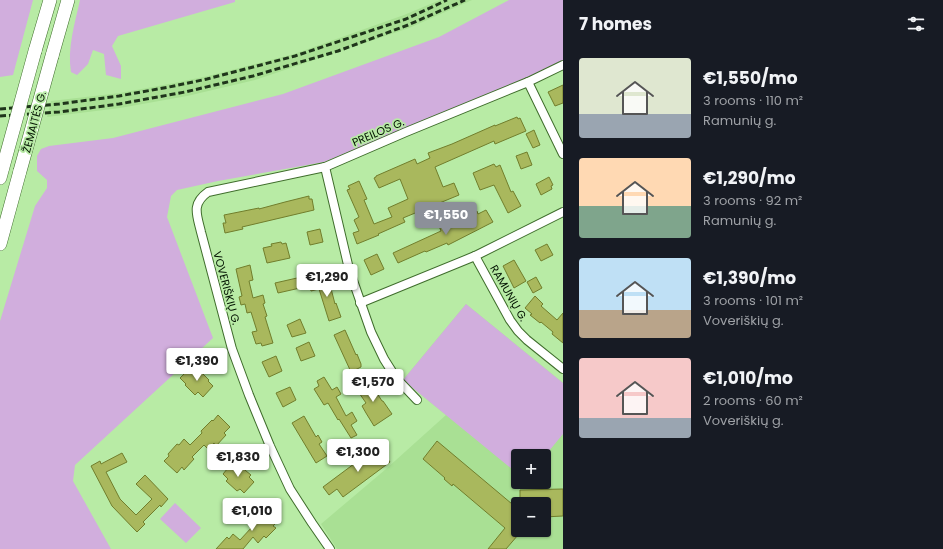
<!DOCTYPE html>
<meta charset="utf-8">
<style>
body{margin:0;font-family:Poppins,sans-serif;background:#20242c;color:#f1f3f6;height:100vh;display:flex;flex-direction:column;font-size:15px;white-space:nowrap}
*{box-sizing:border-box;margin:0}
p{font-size:13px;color:#9ea1a6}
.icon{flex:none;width:22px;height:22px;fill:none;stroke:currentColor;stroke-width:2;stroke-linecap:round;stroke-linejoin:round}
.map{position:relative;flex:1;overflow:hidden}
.sheet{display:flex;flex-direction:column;background:#171b24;width:380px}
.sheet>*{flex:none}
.tools{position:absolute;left:511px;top:449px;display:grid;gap:8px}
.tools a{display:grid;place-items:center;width:40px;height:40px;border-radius:4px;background:#171b24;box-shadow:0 1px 3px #0004;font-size:20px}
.price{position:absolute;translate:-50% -34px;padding:0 9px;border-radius:4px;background:#fff;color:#222;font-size:13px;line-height:26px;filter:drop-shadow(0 1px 2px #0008)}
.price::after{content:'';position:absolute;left:50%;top:24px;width:12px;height:9px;margin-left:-6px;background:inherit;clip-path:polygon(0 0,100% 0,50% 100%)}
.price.selected{background:#8c9099;color:#fff}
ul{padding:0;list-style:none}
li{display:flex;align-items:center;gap:12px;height:100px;padding:0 16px}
li span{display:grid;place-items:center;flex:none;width:112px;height:80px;border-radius:4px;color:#555}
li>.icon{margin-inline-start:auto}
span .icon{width:48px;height:48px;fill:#fffc;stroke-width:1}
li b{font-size:17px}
h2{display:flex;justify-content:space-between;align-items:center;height:48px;padding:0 16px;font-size:17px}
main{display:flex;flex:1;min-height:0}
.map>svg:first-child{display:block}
.built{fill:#a9e094;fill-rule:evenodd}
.green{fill:#d1aedd}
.building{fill:#a9b85d;stroke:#717e2c}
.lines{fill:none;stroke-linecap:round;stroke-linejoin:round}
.minor-casing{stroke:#3f6d2c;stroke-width:10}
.primary-casing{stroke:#3f6d2c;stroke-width:14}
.minor{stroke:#fff;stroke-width:8}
.primary{stroke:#fff;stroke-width:13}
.rail{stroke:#1f351b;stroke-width:3;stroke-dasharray:6 3;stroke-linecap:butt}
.primary-bridge-casing{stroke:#3f6d2c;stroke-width:14;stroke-linecap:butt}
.primary-bridge{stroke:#fff;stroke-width:13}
.labels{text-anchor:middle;stroke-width:3.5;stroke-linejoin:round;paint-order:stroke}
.street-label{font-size:11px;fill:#021200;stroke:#b8eba5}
</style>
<main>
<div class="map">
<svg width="563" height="549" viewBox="0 0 563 549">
<rect width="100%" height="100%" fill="#b8eba5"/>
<g class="built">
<path d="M440 0H472L409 28 255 80 187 96 120 108 47 117 51 101 120 93 169 84 208 76 294 54 404 15Z"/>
<path d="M466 304 563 383V549H337L321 524 386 469 446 415 403 380ZM518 456H544V482H518ZM518 504H544V530H518Z"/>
</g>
<g class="green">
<path d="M0 0H33L13 75 0 77Z"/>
<path d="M80 0H235V2L118 36 112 46 121 66V79L106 75 104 54 93 50 88 64 77 75 71 72C67 48 75 23 80 0Z"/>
<path d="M509 0H563V61L531 78 324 162 218 181 177 190 171 196 167 217 213 338 75 465 73 481 111 549H0V321L35 206 47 188V180L37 171V156L41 149 49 146 113 138 283 94 439 37Z"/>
<path d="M466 304 563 383V434L544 457V456H518V474L403 380Z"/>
<path d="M175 503 201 528 186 543 160 519Z"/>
</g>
<g class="building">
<path d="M563 85V103L555 106 548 92Z"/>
<path d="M517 117 518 119 520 118 526 131 495 144 494 141 435 167 443 187 454 183 459 195 403 218 405 222 378 234 379 235 357 244 353 233 359 231 354 220 359 217 347 190 350 189 348 186 359 181 367 199 364 200 374 224 392 217 388 208 408 199 400 179 379 188 374 178 376 177V176L415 159 417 164 430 158 428 153 452 144 495 125V126Z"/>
<path d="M534 130 540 145 533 148 526 134Z"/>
<path d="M527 152 532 165 521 169 516 156Z"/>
<path d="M494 164 496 167 500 165 511 192 513 191 521 206 508 213 494 185 480 190 473 173Z"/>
<path d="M549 177 553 185 551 186 552 189 541 195 536 184Z"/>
<path d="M309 196V199H312L314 210 242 227 243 229 225 233 223 223H226L224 215 259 208V209L285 202Z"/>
<path d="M486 210 493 222 448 245 447 243 426 252 425 251 398 263 393 253 441 231 439 226 450 221 453 227 468 219 467 217 477 211 478 214Z"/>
<path d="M320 229 323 242 310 245 307 232Z"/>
<path d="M281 242 282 244 286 243 290 258 267 263 263 248 272 246 271 244Z"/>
<path d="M547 244 553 255 541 261 535 250Z"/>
<path d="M377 254 384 269 371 275 364 260Z"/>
<path d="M514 260 526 281 514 288 503 266Z"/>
<path d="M250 265 253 280 249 281 253 298 263 295 265 303 263 304 267 316 265 317 273 343 262 346 261 343 256 344 252 332 257 331 251 312 247 313 245 304 241 305 239 297 242 296 236 269Z"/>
<path d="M328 277 335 304 336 303 341 317 329 321 319 289 311 291 309 283Z"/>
<path d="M536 277 542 288 533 293 527 282Z"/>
<path d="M297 278 300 288 278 293 275 283Z"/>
<path d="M535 296 543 304 541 306 557 320 563 313V343L552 334 553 332 541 322 540 323 530 315 532 314 525 308Z"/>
<path d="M300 319 306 333 292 337 287 325Z"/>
<path d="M345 330 356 355 357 354 361 364V367L351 372 334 335Z"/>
<path d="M309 342 315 356 301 361 296 348Z"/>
<path d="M276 356 282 371 269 377 262 362Z"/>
<path d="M192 366 197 371 199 370 209 380 208 381 213 386 203 397 198 392 195 395 185 385 186 384 180 378Z"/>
<path d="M324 377 332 390 337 387 341 394 336 397 346 416 352 412 357 421 351 425 357 435 351 438 339 419 338 420 328 403 324 405 314 389 319 386 317 381Z"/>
<path d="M368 379 382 401H383L392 414 374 426 366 413 362 406 366 403 355 387Z"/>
<path d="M290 387 296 400 283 407 276 393Z"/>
<path d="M218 415 230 427 224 433 226 435 216 446 214 443 208 449 204 445 192 457 194 459 184 470 182 467 177 473 164 461 169 456 168 454 177 444 179 445 184 439 190 445 202 433 201 431 212 420 213 421Z"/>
<path d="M304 416 316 437 318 435 322 442 319 444 327 456 316 463 292 423Z"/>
<path d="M437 441 518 509V535L506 549H488L505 528 453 484 452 486 444 479 445 478 423 459Z"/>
<path d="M378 446 390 462 343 497 337 489 329 495 323 487Z"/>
<path d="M122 453 127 462 106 472 120 499 136 515 152 499 136 484 145 475 168 499 161 507 160 505 143 522 145 524 137 532 112 506 91 466 100 461 101 464Z"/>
<path d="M233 462 239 468 240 466 251 475 249 477 254 482 244 493 240 489 237 491 226 481 228 479 223 474Z"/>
<path d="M563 489V516L544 517V504H520V490Z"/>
<path d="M267 509 278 521 273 526 276 528 266 538 264 536 258 543 253 537 243 549H216L227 537 229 539 233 534 240 540 252 527 249 525 260 514 261 515Z"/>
</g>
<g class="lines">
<g class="minor-casing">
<g id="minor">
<path d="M528 82 563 154"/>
<path d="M325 167 349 269 371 332 384 359 396 378 417 400"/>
<path d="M475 256 510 320 518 331 527 340 563 369"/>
<path d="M360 303 475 256 563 212"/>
<path d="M330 549 312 523 290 489 270 446 249 395 232 349 201 232C197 215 191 204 208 192L325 167 406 132 528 82 563 65"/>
</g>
</g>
<g class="primary-casing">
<g id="primary">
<path d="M35 51 50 0"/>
<path d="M52 56 68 0"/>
<path d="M0 178 3 167"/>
<path d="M0 244 20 171"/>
</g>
</g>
<use href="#minor" class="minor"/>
<use href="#primary" class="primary"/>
<g class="rail">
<path d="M0 109 59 104 119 96 169 87 207 79 295 56 406 19 447 0"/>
<path d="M0 116 59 112 119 104 185 92 253 76 338 51 408 25 465 0"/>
</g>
<g class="primary-bridge-casing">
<g id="primary-bridge">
<path d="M3 167 35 51"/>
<path d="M20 171 52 56"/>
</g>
</g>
<use href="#primary-bridge" class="primary-bridge"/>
</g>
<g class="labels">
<g class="street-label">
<text transform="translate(34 122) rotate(-75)" y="4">ŽEMAITĖS G.</text>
<text transform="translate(378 132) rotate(-23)" y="4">PREILOS G.</text>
<text transform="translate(227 288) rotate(75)" y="4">VOVERIŠKIŲ G.</text>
<text transform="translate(509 293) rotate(60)" y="4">RAMUNIŲ G.</text>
</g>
</g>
</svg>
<div class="tools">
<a>+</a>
<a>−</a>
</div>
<b class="price selected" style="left:446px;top:236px">€1,550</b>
<b class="price" style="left:327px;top:298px">€1,290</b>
<b class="price" style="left:197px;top:382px">€1,390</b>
<b class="price" style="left:373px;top:403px">€1,570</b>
<b class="price" style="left:358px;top:473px">€1,300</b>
<b class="price" style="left:238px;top:478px">€1,830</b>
<b class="price" style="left:252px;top:532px">€1,010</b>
</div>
<section class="sheet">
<h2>7 homes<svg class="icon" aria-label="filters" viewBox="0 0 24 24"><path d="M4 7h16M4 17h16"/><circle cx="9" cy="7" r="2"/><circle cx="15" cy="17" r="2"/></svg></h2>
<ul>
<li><span style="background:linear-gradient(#dfe7d0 70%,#9aa5b1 0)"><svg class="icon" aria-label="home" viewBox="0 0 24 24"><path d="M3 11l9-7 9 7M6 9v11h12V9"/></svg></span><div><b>€1,550/mo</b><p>3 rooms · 110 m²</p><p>Ramunių g.</p></div></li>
<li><span style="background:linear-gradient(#ffd9b3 60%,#7fa58c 0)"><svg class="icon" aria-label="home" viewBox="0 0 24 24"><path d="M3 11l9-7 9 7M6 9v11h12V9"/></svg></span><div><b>€1,290/mo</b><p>3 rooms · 92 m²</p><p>Ramunių g.</p></div></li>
<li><span style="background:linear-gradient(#bfe0f5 65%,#b9a48a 0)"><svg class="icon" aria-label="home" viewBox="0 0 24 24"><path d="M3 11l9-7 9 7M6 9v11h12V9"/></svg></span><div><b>€1,390/mo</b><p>3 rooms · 101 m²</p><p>Voveriškių g.</p></div></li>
<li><span style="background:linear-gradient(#f6c9c9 75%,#9aa5b1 0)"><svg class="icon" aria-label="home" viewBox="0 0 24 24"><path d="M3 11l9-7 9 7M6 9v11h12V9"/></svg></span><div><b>€1,010/mo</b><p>2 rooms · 60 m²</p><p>Voveriškių g.</p></div></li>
</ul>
</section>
</main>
